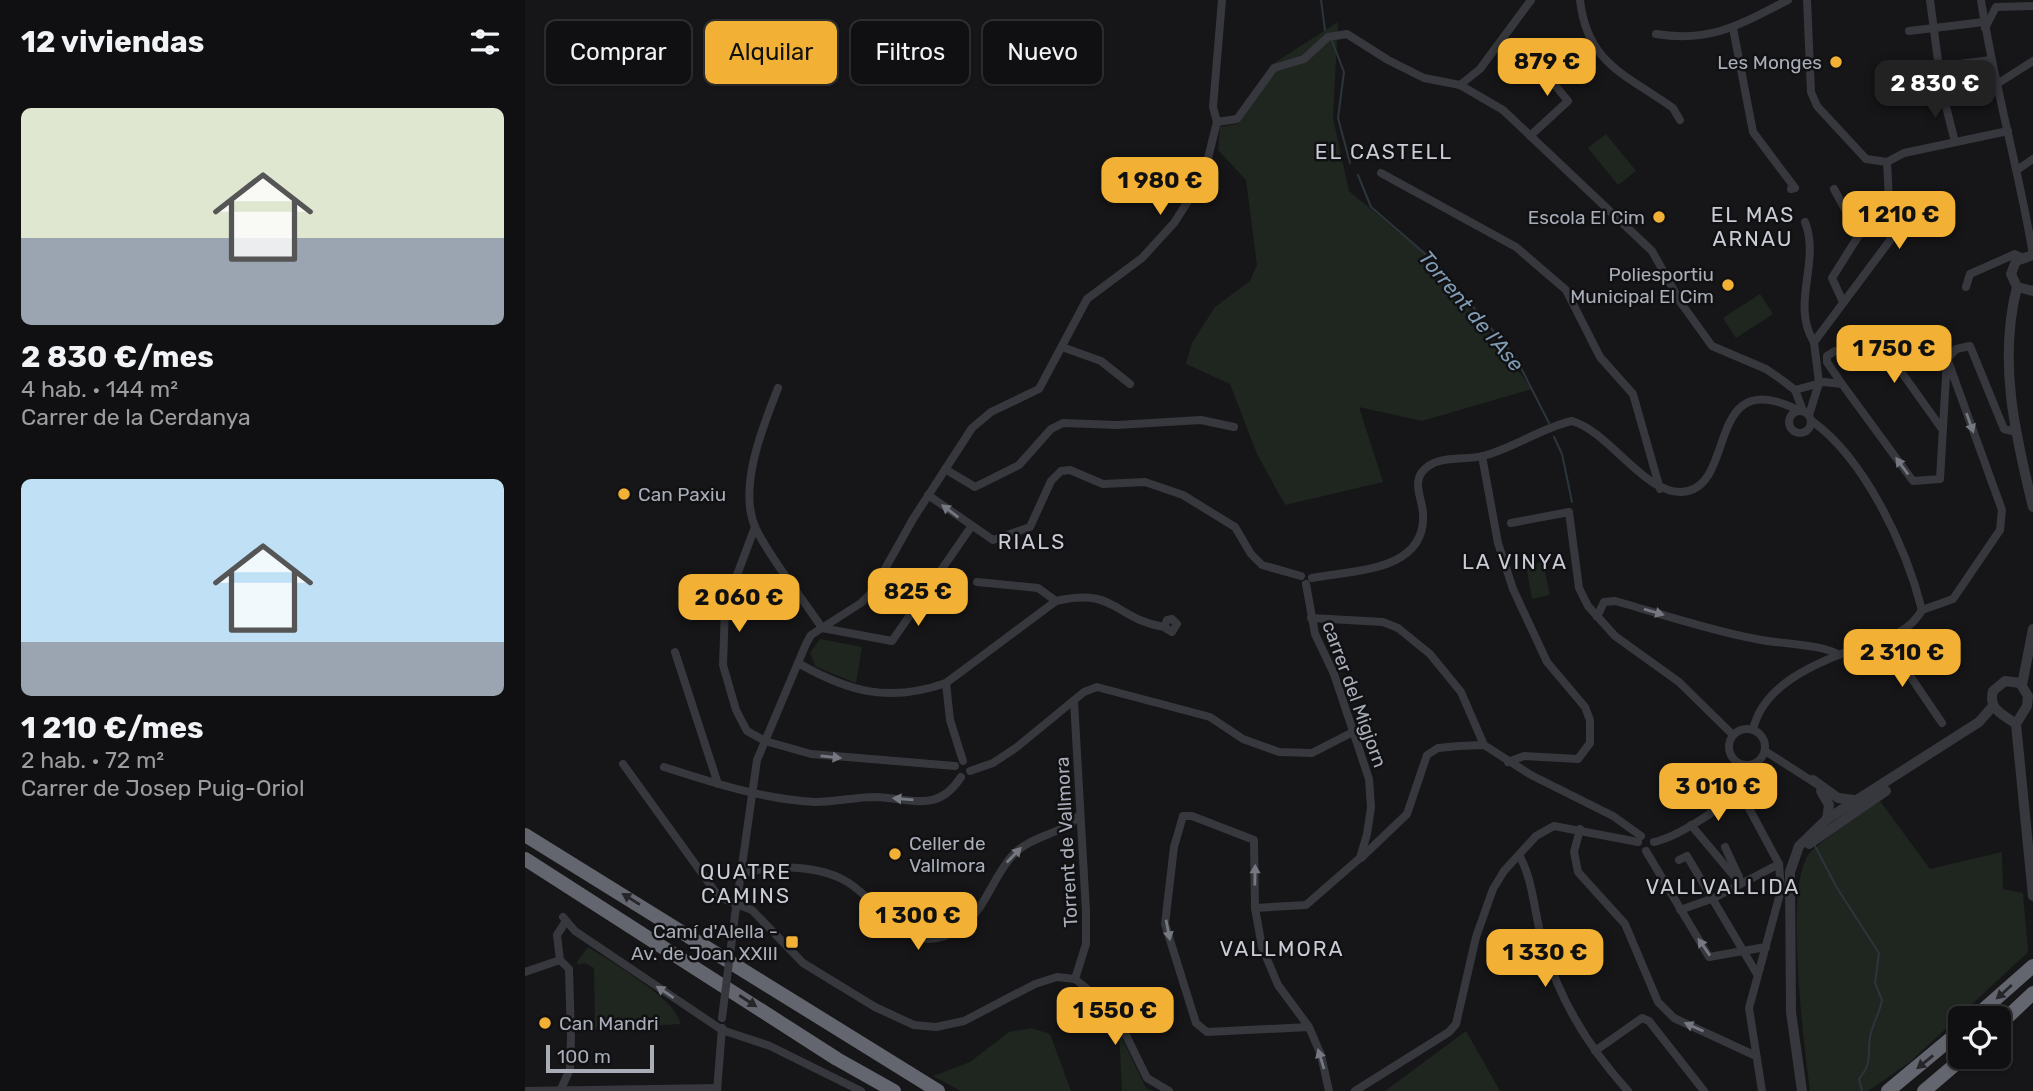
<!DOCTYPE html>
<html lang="es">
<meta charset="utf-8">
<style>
body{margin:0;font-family:Rubik,sans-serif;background:#19191b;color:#f1f3f6;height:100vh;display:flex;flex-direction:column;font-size:26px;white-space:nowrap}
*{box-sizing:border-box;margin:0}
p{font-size:23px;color:#9c9d9f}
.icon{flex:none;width:38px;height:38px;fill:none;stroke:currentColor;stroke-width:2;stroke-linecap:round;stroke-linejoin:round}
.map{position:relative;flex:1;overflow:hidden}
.panel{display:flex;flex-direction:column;background:#101012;width:525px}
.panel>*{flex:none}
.guide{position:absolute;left:21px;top:21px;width:665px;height:63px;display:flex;gap:14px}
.tools{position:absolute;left:1423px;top:1006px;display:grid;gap:14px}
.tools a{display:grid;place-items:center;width:63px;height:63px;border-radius:10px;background:#101012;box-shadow:0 2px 5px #0004,0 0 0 2px #303032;font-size:35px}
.scale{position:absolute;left:21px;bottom:18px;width:108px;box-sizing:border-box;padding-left:7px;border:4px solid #a8adb8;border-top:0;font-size:19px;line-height:24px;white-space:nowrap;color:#a8adb8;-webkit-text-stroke:5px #111113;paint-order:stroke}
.price{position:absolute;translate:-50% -60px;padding:0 16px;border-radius:14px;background:#f2b134;color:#111;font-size:23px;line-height:46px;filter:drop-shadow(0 2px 4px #0008)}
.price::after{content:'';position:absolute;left:50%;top:42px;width:21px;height:16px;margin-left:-10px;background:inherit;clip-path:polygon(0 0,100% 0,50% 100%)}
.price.on{background:#222;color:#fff}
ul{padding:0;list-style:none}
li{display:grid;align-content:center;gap:14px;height:371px;padding:0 21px}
li span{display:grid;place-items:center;height:217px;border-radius:10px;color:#555}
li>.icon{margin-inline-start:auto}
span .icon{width:126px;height:126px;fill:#fffc;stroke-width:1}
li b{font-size:30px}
h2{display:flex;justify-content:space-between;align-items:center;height:84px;padding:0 21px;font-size:30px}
.chip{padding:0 24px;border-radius:10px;background:#101012;box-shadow:0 2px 5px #0004,0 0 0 2px #303032;font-size:24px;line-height:63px}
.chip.on{background:#f2b134;color:#111}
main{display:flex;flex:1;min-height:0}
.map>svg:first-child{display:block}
.green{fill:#1e261f}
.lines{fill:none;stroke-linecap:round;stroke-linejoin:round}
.stream{stroke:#2c353c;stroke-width:2}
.minor{stroke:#37383d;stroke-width:8}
.tertiary{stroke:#37383d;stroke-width:10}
.motorway{stroke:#63666e;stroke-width:14}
.minor-bridge{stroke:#37383d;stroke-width:8}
.oneway{fill:#757881}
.oneway2{fill:#26262a}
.poi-dot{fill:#f2b134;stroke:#111113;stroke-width:2.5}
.labels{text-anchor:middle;stroke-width:5;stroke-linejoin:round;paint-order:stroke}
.poi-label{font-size:19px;fill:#a8adb8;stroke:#111113;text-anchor:end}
.street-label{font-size:19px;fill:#a8adb8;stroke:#111113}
.neighbourhood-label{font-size:21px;letter-spacing:2px;fill:#c9ccd4;stroke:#111113}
.water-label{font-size:21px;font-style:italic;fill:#7f9bb3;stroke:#111113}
</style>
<main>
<section class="panel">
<h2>12 viviendas<svg class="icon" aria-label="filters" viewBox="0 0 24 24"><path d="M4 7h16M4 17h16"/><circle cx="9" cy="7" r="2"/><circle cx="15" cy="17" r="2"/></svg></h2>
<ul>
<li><span style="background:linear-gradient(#dfe7d0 60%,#9aa5b1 0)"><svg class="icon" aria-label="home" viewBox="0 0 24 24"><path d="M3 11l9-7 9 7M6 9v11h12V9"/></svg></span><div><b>2 830 €/mes</b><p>4 hab. · 144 m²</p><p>Carrer de la Cerdanya</p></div></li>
<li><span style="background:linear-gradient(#bfe0f5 75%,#9aa5b1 0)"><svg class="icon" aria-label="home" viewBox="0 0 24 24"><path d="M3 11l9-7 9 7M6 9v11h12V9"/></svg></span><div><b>1 210 €/mes</b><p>2 hab. · 72 m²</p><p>Carrer de Josep Puig-Oriol</p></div></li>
</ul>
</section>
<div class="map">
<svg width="1508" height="1091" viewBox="0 0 1508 1091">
<rect width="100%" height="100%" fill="#161618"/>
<g class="green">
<path d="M813 22 808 118 824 191 912 264 1007 389 897 421 834 407 858 482 760 505 732 454 705 384 661 364 667 343 690 307 725 281 732 265 721 180 693 150 695 127 713 124 746 65Z"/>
<path d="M1081 134 1111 171 1093 185 1063 148Z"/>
<path d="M1235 294 1248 314 1211 338 1198 318Z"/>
<path d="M1018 562 1025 595 1007 599 1001 565Z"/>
<path d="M295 639 337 647 331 683 291 667 285 653Z"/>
<path d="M1355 801 1405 869 1477 852 1478 889 1498 893 1503 952 1385 1062 1343 1091H1285C1279 1044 1260 895 1282 857 1289 844 1340 812 1355 801Z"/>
<path d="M63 947C83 960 155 1001 155 1024L70 1029 69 968 60 963 53 965 52 962Z"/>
<path d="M506 1028 525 1034 546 1091H436L408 1076 445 1062 484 1032Z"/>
<path d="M941 1031 975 1091H860Z"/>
<path d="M594 1032 621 1088 628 1091H597Z"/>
</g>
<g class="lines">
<g class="stream">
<path d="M796 0 800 30"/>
<path d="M807 41 819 72 813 118 825 163"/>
<path d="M833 175 846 207 912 264 991 358 1024 423"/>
<path d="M1029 437 1037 454 1047 502"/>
<path d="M1290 846 1312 888 1354 953 1350 983 1357 1000C1355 1012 1347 1025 1345 1037 1342 1056 1348 1062 1334 1079L1337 1091"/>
</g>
<g class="minor">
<path d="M1055 0C1062 64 1102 75 1148 108L1155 120"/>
<path d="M1282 0 1286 92 1292 106 1341 159 1362 162"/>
<path d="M1405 0 1417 91 1430 142"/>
<path d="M1456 0C1469 86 1494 169 1508 255"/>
<path d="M1208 28 1228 132 1270 188 1266 189"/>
<path d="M1460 28 1471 7 1508 6"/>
<path d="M1384 31 1459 22"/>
<path d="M1131 34C1186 43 1216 24 1263 0"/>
<path d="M999 51 1007 49 1016 68 1043 101 1005 136"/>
<path d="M1417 66 1466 60"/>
<path d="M1472 84 1508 61"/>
<path d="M935 85 955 69 1006 0"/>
<path d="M692 122 712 119 749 68 779 59 803 37 822 34 863 60 899 78 935 85 978 110 1127 251 1156 303 1187 346 1241 369 1257 380 1270 390 1278 411"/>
<path d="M692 122 688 107 697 0"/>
<path d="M1492 170 1508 159"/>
<path d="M856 173 991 247 1041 290 1075 357 1108 394 1135 489"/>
<path d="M1309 189 1334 235 1307 278 1318 302"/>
<path d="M1280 222C1296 262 1265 304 1289 342"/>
<path d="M1441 287 1445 274 1490 254 1496 257"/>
<path d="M537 347 576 361 605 384"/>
<path d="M1422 359 1431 349 1445 346 1479 429 1491 432"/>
<path d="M1317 384 1302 362V356L1310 351H1322L1372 366 1417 429"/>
<path d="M253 388C238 426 212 489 231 529 248 563 276 596 297 628"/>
<path d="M1270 390 1299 382 1317 384 1388 481 1415 479 1422 359"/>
<circle cx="1275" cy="422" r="11"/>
<path d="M1284 415 1294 383 1289 342 1366 239 1362 162 1379 153 1483 131"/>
<path d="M1287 421C1340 459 1381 547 1397 610"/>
<path d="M957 456 973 543 988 589 1022 662 1060 707 1065 720V743L1053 759 999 756 983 762"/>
<path d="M420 469 450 487 494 465 526 429 538 423 592 425 676 420 709 427"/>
<path d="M403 495 468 540 505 527 526 481 536 471 545 470 578 484 620 482 658 495 710 527 726 554 737 565 776 576"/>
<path d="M986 523 1044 512 1054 588 1063 606 1090 636 1154 682 1208 735"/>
<path d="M230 527 200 607 198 665 211 710 222 731 240 741 286 754 430 766"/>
<path d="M787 578C828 570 902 572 898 513 897 499 888 484 897 472 911 454 939 461 958 456 989 448 1016 428 1047 421 1086 432 1123 501 1163 491 1211 480 1181 363 1275 411"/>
<path d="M531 601C591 587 588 618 639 627L642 620 647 619 652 624 647 632 639 627"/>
<path d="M1397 610 1428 599 1475 530 1477 510 1423 361"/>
<path d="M1072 617 1079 602 1090 601C1137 614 1183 630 1231 639 1253 644 1298 644 1314 655"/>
<path d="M786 618 858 622 873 628 905 654 936 692 959 745"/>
<path d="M297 628 367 641 446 527"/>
<path d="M1360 639 1417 723"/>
<path d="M150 652 193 784"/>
<path d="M273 663C324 692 364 703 421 683L531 601 513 588 452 582"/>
<path d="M421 683 425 720 438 761"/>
<path d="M549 701 561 911V944L550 979"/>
<circle cx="1222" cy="747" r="18"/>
<path d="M1228 730C1237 687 1286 665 1324 651 1351 641 1382 637 1397 610"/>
<path d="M1240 751 1290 783"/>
<path d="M98 764 194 897 227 910 278 963 350 1007 389 1025 411 1027 439 1021 510 984 532 977 550 979 576 1000 593 1019 622 1078 644 1091"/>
<path d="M139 767C189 783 237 799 290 802 310 802 330 797 350 797 387 798 412 814 436 777"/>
<path d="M445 771 468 763 492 747 559 692 572 687 685 717 718 739 754 752 787 753 828 732"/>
<path d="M1208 794 1219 799 1254 864 1256 890 1224 1008 1237 1091"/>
<path d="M1166 825 1209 876 1214 878"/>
<path d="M1055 829 1049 852 1053 872 1100 924 1133 1002 1149 1018 1231 1056"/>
<path d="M1129 842C1149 838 1198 809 1209 792 1214 784 1215 774 1216 765"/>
<path d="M1200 847 1214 877"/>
<path d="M1121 851 1184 957 1241 947"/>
<path d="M994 855C1009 881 1009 915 1018 943 1034 1000 1063 1047 1103 1091"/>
<path d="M836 858 882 814 902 755 913 748 934 746 959 745 1006 775 1088 816 1116 836"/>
<path d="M1154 860 1162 856 1232 974"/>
<path d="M215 875C245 863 296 865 324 883 360 906 384 963 435 928 460 911 468 876 488 855 509 833 540 835 555 814"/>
<path d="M730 908 781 905 835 858 842 834 846 807 844 779 809 674 790 634 781 584"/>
<path d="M1155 910 1189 898 1254 864"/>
<path d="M210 915 232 760 281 644 286 635 336 603 347 592 388 519 447 428 466 412 514 389 562 299 617 258 649 223 665 198 683 158 692 122"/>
<path d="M38 917 50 931 197 1030 245 1046 336 1091"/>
<path d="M0 972 35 960"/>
<path d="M784 1027 682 1032 671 1023 640 924 649 847 658 816H667L729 840 730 908 737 947 753 985 784 1027 796 1055 804 1091"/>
<path d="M1070 1051 1117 1018 1124 1021 1179 1091"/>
<path d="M36 1089 45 1069 46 1038 44 969 35 960 32 935 41 921"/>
<path d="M0 1091 192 1088"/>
<path d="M192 1091 197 1028"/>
<path d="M830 1091 924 1032 931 1024 951 937 968 889 979 871 1011 836 1029 826 1113 842"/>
</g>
<g class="tertiary">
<path d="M1508 255 1491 261 1486 274 1492 287 1508 291"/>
<path d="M1492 287C1473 361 1490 434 1508 507"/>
<path d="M1497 685 1508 629"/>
<path d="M1491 724C1478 714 1463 710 1468 691L1480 681 1495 683 1503 696 1502 706 1491 724 1508 896"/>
<path d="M1288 780 1313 798 1329 800"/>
<path d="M1296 791 1304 805 1302 819"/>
<path d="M1284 844 1361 791"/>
<path d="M1277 1091 1266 1012 1265 872 1274 846 1302 819 1454 722 1468 706"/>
</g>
<g class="motorway">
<path d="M0 835 413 1091"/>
<path d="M0 859 312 1059 369 1091"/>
<path d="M1449 1018 1508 966"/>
<path d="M1474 1025 1508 993"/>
<path d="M1363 1091 1435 1031"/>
<path d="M1399 1091 1439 1057"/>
</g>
<path class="minor-bridge" d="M197 1018 210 915"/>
</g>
<defs><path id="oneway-solid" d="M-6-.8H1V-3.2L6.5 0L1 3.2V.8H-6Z" transform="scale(1.75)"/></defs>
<g class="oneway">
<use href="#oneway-solid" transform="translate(1445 423) rotate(70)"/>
<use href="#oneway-solid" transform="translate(1377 466) rotate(-126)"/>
<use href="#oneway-solid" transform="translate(425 511) rotate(-143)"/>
<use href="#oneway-solid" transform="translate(1129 612) rotate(16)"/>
<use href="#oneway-solid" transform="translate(306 757) rotate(6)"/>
<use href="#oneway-solid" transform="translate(378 799) rotate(-175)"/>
<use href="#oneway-solid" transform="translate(489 855) rotate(-46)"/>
<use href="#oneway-solid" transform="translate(730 875) rotate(-89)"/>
<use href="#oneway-solid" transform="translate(643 930) rotate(79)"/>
<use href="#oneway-solid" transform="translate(1179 947) rotate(-125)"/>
<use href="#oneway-solid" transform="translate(140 992) rotate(-146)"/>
<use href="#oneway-solid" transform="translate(1169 1027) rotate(-156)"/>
<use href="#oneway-solid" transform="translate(796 1059) rotate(-107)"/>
</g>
<g class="oneway2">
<use href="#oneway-solid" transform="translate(106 899) rotate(-148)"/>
<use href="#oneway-solid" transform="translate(1479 992) rotate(138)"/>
<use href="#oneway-solid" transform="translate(223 1001) rotate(33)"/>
<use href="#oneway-solid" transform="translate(1400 1062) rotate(141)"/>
</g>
<g class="poi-dot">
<circle cx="1311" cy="62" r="7"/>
<circle cx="1134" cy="217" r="7"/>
<circle cx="1203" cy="285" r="7"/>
<circle cx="99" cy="494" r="7"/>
<circle cx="370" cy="854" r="7"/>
<rect x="260" y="935" width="14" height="14" rx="3.5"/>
<circle cx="20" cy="1023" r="7"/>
</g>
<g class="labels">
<g class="poi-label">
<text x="1297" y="69">Les Monges</text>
<text x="1120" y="224">Escola El Cim</text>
<text x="1189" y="281">Poliesportiu<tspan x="1189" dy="22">Municipal El Cim</tspan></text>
<text x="113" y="501" text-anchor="start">Can Paxiu</text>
<text x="384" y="850" text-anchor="start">Celler de<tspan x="384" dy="22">Vallmora</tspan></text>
<text x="253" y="938">Camí d'Alella -<tspan x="253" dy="22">Av. de Joan XXIII</tspan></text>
<text x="34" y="1030" text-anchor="start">Can Mandri</text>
</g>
<g class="street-label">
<text transform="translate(830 694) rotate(70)" y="7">carrer del Migjorn</text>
<text transform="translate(541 842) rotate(-93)" y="7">Torrent de Vallmora</text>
</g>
<g class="neighbourhood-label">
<text x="859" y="159">EL CASTELL</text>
<text x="1228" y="222">EL MAS<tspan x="1228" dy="24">ARNAU</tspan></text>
<text x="507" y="549">RIALS</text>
<text x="990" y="569">LA VINYA</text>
<text x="221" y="879">QUATRE<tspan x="221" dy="24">CAMINS</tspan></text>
<text x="1198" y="894">VALLVALLIDA</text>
<text x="757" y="956">VALLMORA</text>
</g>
<g class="water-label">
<text transform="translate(946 311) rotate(50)" y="7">Torrent de l'Ase</text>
</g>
</g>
</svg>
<div class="tools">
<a><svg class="icon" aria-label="locate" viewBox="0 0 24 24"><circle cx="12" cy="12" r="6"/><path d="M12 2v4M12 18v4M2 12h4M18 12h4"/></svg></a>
</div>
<div class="scale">100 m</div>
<b class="price" style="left:1022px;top:98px">879 €</b>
<b class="price on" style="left:1410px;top:120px">2 830 €</b>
<b class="price" style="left:635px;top:217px">1 980 €</b>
<b class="price" style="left:1374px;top:251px">1 210 €</b>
<b class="price" style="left:1369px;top:385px">1 750 €</b>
<b class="price" style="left:393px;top:628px">825 €</b>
<b class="price" style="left:214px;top:634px">2 060 €</b>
<b class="price" style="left:1377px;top:689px">2 310 €</b>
<b class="price" style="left:1193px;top:823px">3 010 €</b>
<b class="price" style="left:393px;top:952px">1 300 €</b>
<b class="price" style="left:1020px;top:989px">1 330 €</b>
<b class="price" style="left:590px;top:1047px">1 550 €</b>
<div class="guide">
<a class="chip">Comprar</a>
<a class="chip on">Alquilar</a>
<a class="chip">Filtros</a>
<a class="chip">Nuevo</a>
</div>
</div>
</main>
